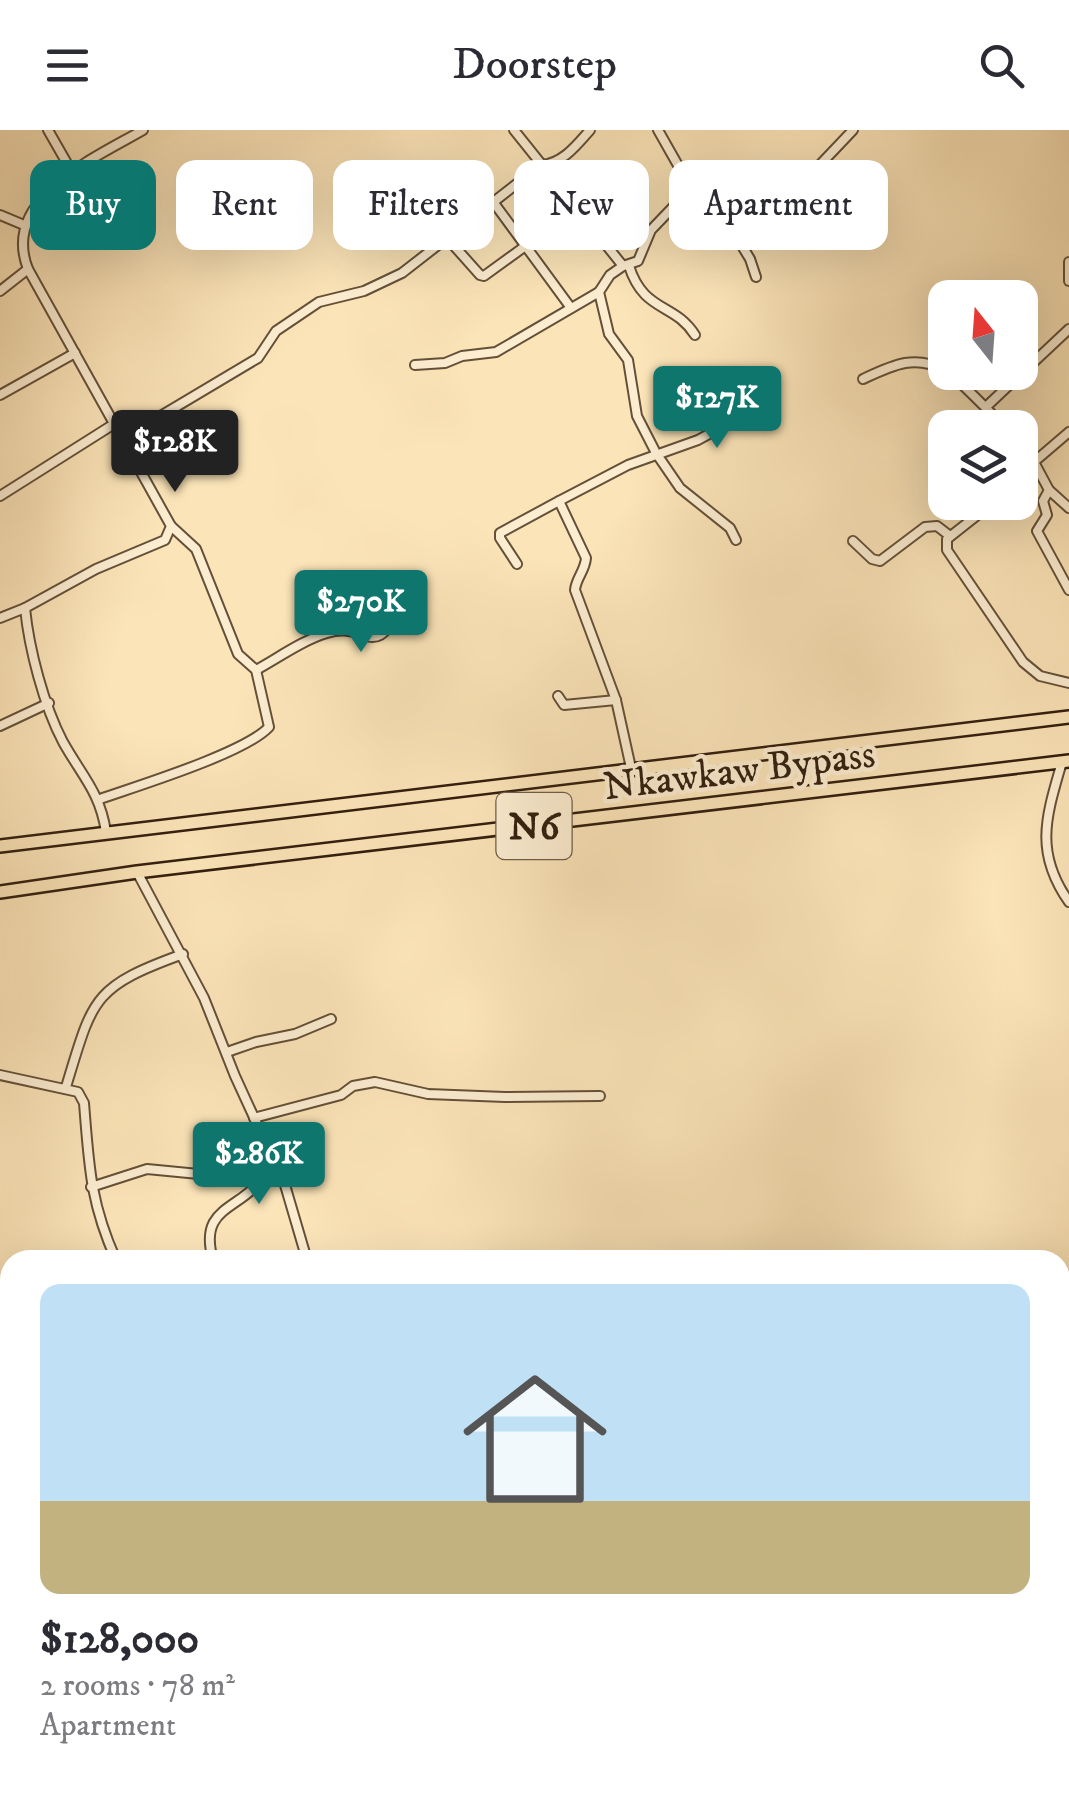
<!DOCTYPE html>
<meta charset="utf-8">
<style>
body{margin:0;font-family:"IM FELL DW Pica",serif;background:#f7f7f7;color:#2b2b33;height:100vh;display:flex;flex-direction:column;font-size:38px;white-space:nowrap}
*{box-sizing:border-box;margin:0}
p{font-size:32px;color:#7c7c81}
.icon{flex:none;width:55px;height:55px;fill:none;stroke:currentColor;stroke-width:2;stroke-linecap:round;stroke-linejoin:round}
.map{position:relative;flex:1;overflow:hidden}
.details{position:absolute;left:0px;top:1120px;width:1070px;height:550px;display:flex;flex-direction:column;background:#fff;border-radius:30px 30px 0 0;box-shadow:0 10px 40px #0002}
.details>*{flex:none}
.banner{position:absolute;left:30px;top:30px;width:1010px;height:90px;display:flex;gap:20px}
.needle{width:65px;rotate:343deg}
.controls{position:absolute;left:928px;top:150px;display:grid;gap:20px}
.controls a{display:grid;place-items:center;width:110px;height:110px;border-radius:20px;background:#fff;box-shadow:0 10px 40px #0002;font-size:50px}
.price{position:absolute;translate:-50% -85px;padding:0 22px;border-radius:10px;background:#0f766e;color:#fff;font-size:32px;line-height:65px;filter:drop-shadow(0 2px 5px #0008)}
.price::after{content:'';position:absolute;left:50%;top:60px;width:30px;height:22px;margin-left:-15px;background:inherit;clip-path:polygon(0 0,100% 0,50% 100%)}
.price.current{background:#222;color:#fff}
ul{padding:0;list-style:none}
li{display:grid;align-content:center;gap:20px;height:530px;padding:0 40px}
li+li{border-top:2px solid #e1e1e2}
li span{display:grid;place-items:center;height:310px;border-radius:20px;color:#555}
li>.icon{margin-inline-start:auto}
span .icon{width:180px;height:180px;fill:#fffc;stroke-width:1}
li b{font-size:42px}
.tag{padding:0 35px;border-radius:20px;background:#fff;box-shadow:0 10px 40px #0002;font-size:35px;line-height:90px}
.tag.current{background:#0f766e;color:#fff}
header{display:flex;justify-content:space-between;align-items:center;height:130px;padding:0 40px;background:#fff;font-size:45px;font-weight:600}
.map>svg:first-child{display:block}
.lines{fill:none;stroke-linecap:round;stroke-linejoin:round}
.minor-casing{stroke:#645038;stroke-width:12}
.highway-casing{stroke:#321e0e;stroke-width:16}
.minor{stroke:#fcedd1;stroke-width:8}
.highway{stroke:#fbe4b8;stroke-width:11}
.labels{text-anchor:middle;stroke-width:9;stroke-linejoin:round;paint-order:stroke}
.shield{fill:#fcedd1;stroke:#6f5c48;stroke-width:2.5}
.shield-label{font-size:38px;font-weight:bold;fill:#321e0e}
.street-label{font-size:40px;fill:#321e0e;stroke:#fcedd1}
</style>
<header><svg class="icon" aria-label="menu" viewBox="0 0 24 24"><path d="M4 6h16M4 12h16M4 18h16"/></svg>Doorstep<svg class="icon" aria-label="search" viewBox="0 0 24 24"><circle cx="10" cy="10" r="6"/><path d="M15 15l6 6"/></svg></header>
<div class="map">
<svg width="1069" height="1670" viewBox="0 0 1069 1670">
<rect width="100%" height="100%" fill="#fbe4b8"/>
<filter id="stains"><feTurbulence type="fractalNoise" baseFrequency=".002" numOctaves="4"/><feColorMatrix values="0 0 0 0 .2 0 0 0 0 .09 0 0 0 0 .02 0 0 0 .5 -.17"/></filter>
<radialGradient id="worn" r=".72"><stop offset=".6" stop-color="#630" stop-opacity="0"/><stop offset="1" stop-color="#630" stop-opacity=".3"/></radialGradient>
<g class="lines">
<g class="minor-casing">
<g id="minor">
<path d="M48 0 72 42"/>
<path d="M514 0 623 136 610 145 599 162 609 204 628 230 637 286 656 323 680 358 730 398 736 410"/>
<path d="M658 0 688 53 703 64 728 93 750 129 756 147"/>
<path d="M494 73 571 178"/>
<path d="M0 85 24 95"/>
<path d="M728 93 797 59 853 0"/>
<path d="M447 108 480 145 484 146 524 117"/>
<path d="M1069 132V151"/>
<path d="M623 136 638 131 651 100 675 75 688 53"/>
<path d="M629 136C644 183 674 172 695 205"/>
<path d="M0 161 28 139"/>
<path d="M415 235 445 233 462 226 496 222 599 162"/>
<path d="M949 242C969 261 987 278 1005 298"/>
<path d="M863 249C893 235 914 224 945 240"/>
<path d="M0 265 75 223"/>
<path d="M988 275 1069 199"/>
<path d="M1069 302 1034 332 1049 360 1069 378"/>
<path d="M122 309 258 228 276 201 319 172 364 161 402 143 541 35C562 34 576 16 590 0"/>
<path d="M1020 314 1034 332 1030 343 1020 353"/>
<path d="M1049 360 1043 371 1047 385 1037 401 1069 460"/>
<path d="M0 366 114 294"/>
<path d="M994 372 947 409V420L1023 532 1040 546 1069 553"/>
<path d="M853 411 872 429 880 431 925 397 937 396 950 406"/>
<path d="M517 434 500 408V403L559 371"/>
<path d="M0 488 25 478"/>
<path d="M256 540C278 528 303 510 327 503 369 490 371 536 405 472L404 462"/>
<path d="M558 566 564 575 616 570"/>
<path d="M0 596 49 573"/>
<path d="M1062 632C1046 687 1034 722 1069 772"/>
<path d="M631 638 616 570 575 460C576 448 585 441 586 428L559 371 628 335 698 310 731 292 754 275"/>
<path d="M100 669C137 656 245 623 269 597L256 540 238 524 196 419 171 396"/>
<path d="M106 702C100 662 82 646 63 612 44 576 29 519 25 478L96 439 165 410 171 396 28 139C0 68 95 28 143 0"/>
<path d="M137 742 204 868 235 946 285 1055 307 1130"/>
<path d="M227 922 256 912 295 904 331 889"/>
<path d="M0 945 78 962 84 973C89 1035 90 1072 116 1130"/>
<path d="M66 957C93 868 92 857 183 824"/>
<path d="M254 988 341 965 353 956 375 952 428 964 505 967 600 966"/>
<path d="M91 1057 147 1039 209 1045 226 1040 261 1008"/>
<path d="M213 1130C199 1080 233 1081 258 1054 265 1045 266 1034 267 1023"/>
<path d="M0 1386 10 1389"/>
<path d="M10 1640V1655"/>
<path d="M14 1660 28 1670"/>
<path d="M479 1670 481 1660"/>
</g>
</g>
<g class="highway-casing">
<g id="highway">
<path d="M0 716 1069 587"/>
<path d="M0 762 137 742 1069 631"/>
</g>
</g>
<use href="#minor" class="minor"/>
<use href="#highway" class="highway"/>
</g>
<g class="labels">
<rect class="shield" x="496.5" y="663" width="75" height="66" rx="8"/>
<g class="shield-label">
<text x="534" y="709">N6</text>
</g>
<g class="street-label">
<text transform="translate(739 639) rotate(-7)" y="14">Nkawkaw Bypass</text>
</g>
</g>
<rect width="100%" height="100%" filter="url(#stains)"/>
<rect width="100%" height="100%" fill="url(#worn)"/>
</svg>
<div class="controls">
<a><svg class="needle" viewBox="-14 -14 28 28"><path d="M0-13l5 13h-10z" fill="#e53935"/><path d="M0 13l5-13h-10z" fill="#7c7c81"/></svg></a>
<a><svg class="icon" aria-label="layers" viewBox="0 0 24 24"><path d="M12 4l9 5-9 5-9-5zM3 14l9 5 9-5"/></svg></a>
</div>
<b class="price" style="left:717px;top:321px">$127K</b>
<b class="price current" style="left:175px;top:365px">$128K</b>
<b class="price" style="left:361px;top:525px">$270K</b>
<b class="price" style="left:259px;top:1077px">$286K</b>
<div class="banner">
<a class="tag current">Buy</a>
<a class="tag">Rent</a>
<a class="tag">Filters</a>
<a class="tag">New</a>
<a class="tag">Apartment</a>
</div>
<section class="details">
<ul>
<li><span style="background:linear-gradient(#bfe0f5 70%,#c2b280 0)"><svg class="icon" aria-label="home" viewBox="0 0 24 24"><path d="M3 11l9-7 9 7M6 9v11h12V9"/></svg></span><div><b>$128,000</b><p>2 rooms · 78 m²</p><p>Apartment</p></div></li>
</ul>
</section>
</div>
